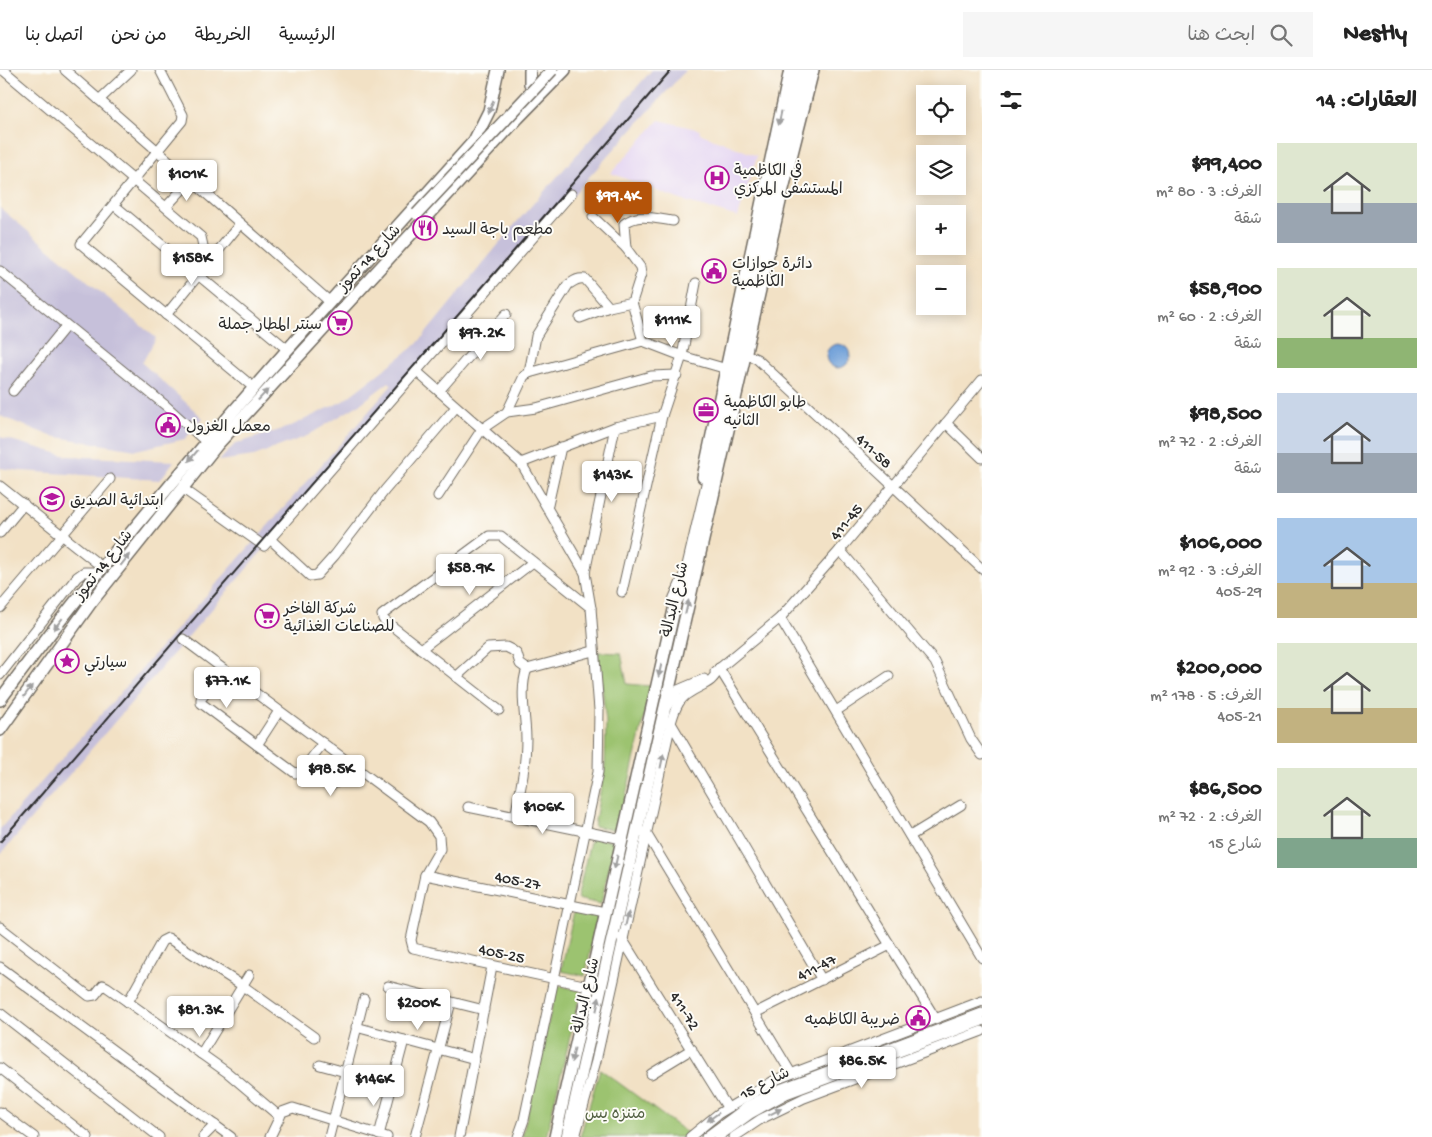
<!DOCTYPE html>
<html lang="ar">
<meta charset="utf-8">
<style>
body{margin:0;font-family:"Gochi Hand","Playpen Sans Arabic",sans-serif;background:#f6f6f6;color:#222;direction:rtl;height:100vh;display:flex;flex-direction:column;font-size:19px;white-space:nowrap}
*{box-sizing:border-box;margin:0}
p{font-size:16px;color:#767676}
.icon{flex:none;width:28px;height:28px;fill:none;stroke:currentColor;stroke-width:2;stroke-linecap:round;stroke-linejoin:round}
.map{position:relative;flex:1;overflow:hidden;direction:ltr}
.panel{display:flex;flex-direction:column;background:#fff;width:450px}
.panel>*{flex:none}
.fabs{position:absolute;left:916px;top:15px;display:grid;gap:10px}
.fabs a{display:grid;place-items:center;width:50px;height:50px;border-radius:0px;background:#fff;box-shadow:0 2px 12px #0003;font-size:25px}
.price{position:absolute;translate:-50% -42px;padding:0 11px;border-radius:5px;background:#fff;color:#222;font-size:16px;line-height:32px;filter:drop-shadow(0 1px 2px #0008)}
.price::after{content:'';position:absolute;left:50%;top:30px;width:15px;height:11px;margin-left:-8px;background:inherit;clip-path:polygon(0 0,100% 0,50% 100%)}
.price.selected{background:#b45309;color:#fff}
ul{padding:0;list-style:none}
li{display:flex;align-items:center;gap:15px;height:125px;padding:0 15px}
li span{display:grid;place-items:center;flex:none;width:140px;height:100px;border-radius:0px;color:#555}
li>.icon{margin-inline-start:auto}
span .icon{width:60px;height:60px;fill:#fffc;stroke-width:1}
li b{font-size:21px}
h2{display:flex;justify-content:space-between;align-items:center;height:60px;padding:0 15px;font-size:21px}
header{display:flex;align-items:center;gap:30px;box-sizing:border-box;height:70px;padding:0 25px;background:#fff;border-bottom:1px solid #e0e0e0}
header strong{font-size:24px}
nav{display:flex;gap:28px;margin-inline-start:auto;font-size:18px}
.search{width:350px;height:45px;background:#f6f6f6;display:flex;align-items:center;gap:12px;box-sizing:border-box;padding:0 18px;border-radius:0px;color:#767676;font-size:19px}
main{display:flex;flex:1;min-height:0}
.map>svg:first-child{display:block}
.built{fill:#e3d3f2}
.industrial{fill:#c6c0da}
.green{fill:#9cc36f;stroke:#64774d}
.water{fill:#6e9fd8;stroke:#4c6582}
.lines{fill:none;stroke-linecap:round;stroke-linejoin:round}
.minor-casing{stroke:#716b61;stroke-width:11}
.major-casing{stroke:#716b61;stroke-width:14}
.highway-casing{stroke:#716b61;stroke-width:16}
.minor{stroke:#fff;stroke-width:9}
.major{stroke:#fff;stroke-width:11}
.highway{stroke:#fff;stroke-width:14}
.rail{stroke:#2b2b2b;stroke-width:2}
.major-bridge-casing{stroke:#716b61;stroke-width:14;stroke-linecap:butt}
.major-bridge{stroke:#fff;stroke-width:11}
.oneway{fill:#a0a0a0}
.labels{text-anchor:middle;stroke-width:4;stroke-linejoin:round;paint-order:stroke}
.poi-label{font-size:16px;fill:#2b2b2b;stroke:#fdfcf7;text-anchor:start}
.street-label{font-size:16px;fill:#2b2b2b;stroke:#fdfcf7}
.park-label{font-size:16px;fill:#536043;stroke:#fdfcf7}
</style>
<header>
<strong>Nestly</strong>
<div class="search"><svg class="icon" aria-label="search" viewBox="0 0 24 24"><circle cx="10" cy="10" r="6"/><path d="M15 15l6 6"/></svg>ابحث هنا</div>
<nav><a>الرئيسية</a><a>الخريطة</a><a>من نحن</a><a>اتصل بنا</a></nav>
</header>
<main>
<section class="panel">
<h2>العقارات: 14<svg class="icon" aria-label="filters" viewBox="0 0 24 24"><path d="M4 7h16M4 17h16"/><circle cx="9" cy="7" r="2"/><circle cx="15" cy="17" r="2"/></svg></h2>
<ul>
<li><span style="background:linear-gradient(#dfe7d0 60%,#9aa5b1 0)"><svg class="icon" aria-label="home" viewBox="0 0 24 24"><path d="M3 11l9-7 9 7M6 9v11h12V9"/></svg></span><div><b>$99,400</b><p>الغرف: 3 · 80 m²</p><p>شقة</p></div></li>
<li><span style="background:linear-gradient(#dfe7d0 70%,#8fb573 0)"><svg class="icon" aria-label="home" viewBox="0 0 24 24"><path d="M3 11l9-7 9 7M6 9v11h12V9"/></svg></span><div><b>$58,900</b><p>الغرف: 2 · 60 m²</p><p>شقة</p></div></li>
<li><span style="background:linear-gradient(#c9d6e8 60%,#9aa5b1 0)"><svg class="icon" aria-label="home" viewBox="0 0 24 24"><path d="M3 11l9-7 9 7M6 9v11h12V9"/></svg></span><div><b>$98,500</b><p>الغرف: 2 · 72 m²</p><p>شقة</p></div></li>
<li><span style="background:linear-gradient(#a9c7e8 65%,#c2b280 0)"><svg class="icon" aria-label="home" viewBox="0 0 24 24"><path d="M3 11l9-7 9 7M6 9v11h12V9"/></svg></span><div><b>$106,000</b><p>الغرف: 3 · 92 m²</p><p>405-29</p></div></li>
<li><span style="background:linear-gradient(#dfe7d0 65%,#c2b280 0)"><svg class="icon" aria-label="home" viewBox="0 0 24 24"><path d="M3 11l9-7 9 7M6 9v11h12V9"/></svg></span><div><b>$200,000</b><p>الغرف: 5 · 178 m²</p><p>405-21</p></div></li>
<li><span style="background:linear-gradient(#dfe7d0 70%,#7fa58c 0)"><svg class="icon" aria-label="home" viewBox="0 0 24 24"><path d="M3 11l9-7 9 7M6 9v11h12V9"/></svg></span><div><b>$86,500</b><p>الغرف: 2 · 72 m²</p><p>شارع 15</p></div></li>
</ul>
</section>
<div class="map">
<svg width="982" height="1067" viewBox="0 0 982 1067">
<rect width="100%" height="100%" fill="#fdfcf7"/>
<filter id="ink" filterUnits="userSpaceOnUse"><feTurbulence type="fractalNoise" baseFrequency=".02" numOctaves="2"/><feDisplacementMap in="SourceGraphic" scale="10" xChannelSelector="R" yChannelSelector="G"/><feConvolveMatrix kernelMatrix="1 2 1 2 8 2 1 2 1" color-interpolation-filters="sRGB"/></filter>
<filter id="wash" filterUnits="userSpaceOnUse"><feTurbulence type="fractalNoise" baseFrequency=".0096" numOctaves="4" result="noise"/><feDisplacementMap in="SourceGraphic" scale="20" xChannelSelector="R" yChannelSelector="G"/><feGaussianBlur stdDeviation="1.12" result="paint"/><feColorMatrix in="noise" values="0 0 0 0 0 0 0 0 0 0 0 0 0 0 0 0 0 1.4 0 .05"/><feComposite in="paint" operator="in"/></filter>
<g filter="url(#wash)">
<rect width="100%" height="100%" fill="#f2e1c5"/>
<path class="built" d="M659 50 700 60 699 63 757 86 738 147 678 129 611 103Z"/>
<g class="industrial">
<path d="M652 0H686L589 107 363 364 0 785V759L392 315 389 312 360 334 307 366 254 386 219 391 235 374 289 357 343 331 417 274 516 153Z"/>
<path d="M0 138 156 268 142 293 203 348 185 369 136 380 51 366 0 346Z"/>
<path d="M0 367 67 386 174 391 160 410 21 401 0 398Z"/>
</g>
<g class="green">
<path d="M598 582 621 583 627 614 651 616 618 761 594 756 605 695 606 652Z"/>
<path d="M591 767 615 772 601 834 577 829Z"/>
<path d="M574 841 598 846 585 906 561 901Z"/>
<path d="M557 915 581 921 546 1067H522Z"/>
<path d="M600 999 687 1063 683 1067H580Z"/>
</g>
<circle class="water" cx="838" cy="286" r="12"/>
</g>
<g filter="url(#ink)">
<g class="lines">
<g class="minor-casing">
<g id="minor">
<path d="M3 0 201 167 207 194"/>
<path d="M65 0 329 231"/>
<path d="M160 0 183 45 182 51 81 174 253 317"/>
<path d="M99 30 131 0"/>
<path d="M114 135 287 279"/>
<path d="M166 137 190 111"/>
<path d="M593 147 626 178"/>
<path d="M0 201 165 335 205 371"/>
<path d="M166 245 240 154"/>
<path d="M580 248 609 237 632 232"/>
<path d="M643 271 632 232 641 204 640 197 626 178 624 154C638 142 656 149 673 151"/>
<path d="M746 284 757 289 982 499"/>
<path d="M416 301 521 393 585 503 591 538 599 640 598 702 524 1050 518 1067"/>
<path d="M529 303 536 266 568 215C574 211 577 208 585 209L609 237"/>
<path d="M13 321 66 256"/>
<path d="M439 321 506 244"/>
<path d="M507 342 524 306 529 303 643 271 682 286 727 299"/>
<path d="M946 353 982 388"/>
<path d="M521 393 615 357 662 346"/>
<path d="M0 416 102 497"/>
<path d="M182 418 264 476 571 124"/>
<path d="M438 426 482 359 507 342 536 338 651 306 677 305"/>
<path d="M548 435 561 377"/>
<path d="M0 463 24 434"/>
<path d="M270 469 310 506 317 505 335 485 385 420 456 337"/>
<path d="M840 480 935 592 971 669 982 685"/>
<path d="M585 503 615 357"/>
<path d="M622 522 662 346 682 286 696 213"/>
<path d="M0 538 110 409"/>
<path d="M780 548 982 888"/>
<path d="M183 569 429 752 439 766 440 779 425 805 411 870 413 878 588 916"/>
<path d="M421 579 533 492"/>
<path d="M719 598 935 948"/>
<path d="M225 600 201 629V633L257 675"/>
<path d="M715 602 780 548 840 480 982 310"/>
<path d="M0 605 77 507 84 502H98"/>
<path d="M456 607 488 578 506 577 512 580 517 584 520 594 527 599 593 581"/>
<path d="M667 636 678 620 704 609"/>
<path d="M499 640 383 549 382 545 489 466H501L591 538"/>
<path d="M279 641 257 675 295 703 301 702 323 673"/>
<path d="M836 641 889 606"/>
<path d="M668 653H671L822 910"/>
<path d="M306 696 331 715 335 713 350 694"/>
<path d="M468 737 622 769"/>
<path d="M515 747C520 721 526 696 526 669 526 648 519 620 527 599"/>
<path d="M643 762 646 763 791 1003"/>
<path d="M910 766 961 735"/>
<path d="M425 805 605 842"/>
<path d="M0 857 89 926 95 925 103 915 107 917 228 1003 280 1047"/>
<path d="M621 867 727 1037"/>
<path d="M0 897 231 1067"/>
<path d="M388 916 484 940"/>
<path d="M128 932 162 871 168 868 243 916 314 967"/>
<path d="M0 943 159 1067"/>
<path d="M755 943 890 875"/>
<path d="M356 957 475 989"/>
<path d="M201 984 249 905"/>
<path d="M320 995 393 1015"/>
<path d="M0 998 88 1067"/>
<path d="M651 1004 692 979"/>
<path d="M0 1042 34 1067"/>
<path d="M379 1065 404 970"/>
<path d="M203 1067 215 1055"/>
<path d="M270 1067 282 1042 293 1038 387 1067"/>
<path d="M329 1067 364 929"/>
<path d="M415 1067 451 932"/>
<path d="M459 1067 492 896"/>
<path d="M575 1067 596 991 671 653C674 642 678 629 689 623 702 614 713 614 719 598"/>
<path d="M690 1067 718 1044 775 1010 982 931"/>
<path d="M706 1067 748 1036 780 1019 982 943"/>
<path d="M718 1067 750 1044 786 1024 982 951"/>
<path d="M734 1067 761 1049 804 1028 982 961"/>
</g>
</g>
<g class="major-casing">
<g id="major">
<path d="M530 0V14"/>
<path d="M703 407 790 0"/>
<path d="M0 630C145 433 311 253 474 71L489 41 498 0"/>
<path d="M0 660 90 534 217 375 518 48 565 0"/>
<path d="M555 1067 678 522"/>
<path d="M567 1067 782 123 813 0"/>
</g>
</g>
<g class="highway-casing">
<path id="highway" d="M676 529 688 502 707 421 801 0"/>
</g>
<use href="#minor" class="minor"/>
<use href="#major" class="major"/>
<use href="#highway" class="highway"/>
<path class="rail" d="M0 772 671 0"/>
<g class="major-bridge-casing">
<path id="major-bridge" d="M417 144 552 0"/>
</g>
<use href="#major-bridge" class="major-bridge"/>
</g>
<defs><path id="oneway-solid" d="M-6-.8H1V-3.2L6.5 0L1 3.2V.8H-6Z" transform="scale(1.25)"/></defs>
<g class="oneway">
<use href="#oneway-solid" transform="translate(491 37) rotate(109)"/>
<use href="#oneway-solid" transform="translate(780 48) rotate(102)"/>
<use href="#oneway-solid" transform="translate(263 325) rotate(-47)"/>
<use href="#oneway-solid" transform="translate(193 386) rotate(130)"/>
<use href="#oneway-solid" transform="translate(125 490) rotate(-52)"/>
<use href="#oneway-solid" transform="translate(687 537) rotate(-77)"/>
<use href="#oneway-solid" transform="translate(58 554) rotate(128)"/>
<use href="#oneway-solid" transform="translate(660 600) rotate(103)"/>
<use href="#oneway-solid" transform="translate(28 621) rotate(-54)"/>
<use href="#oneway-solid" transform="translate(662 691) rotate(-78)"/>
<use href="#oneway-solid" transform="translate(616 792) rotate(103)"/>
<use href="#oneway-solid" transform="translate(627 849) rotate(-77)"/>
<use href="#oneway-solid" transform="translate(598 934) rotate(-77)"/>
<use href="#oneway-solid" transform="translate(573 985) rotate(102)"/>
<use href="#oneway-solid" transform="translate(775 1042) rotate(-27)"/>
<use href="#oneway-solid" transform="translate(713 1047) rotate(144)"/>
</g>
</g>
<defs>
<g id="hospital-ring" transform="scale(1.25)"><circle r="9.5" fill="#fdfcf7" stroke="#b5179e" stroke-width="1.5"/><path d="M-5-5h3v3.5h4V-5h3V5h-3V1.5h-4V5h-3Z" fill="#b5179e"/></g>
<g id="restaurant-ring" transform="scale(1.25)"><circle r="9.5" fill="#fdfcf7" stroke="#b5179e" stroke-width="1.5"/><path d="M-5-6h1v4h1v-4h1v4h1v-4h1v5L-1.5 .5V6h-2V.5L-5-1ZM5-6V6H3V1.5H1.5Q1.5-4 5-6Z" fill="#b5179e"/></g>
<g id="civic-ring" transform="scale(1.25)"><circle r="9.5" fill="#fdfcf7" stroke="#b5179e" stroke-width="1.5"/><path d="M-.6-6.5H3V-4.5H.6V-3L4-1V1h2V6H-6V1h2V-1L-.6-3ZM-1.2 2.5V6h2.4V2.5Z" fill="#b5179e"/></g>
<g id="supermarket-ring" transform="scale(1.25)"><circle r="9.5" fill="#fdfcf7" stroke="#b5179e" stroke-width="1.5"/><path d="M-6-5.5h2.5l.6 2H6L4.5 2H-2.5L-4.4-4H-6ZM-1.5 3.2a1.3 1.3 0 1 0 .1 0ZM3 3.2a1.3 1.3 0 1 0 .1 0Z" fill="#b5179e"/></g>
<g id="office-ring" transform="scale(1.25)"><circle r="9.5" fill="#fdfcf7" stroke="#b5179e" stroke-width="1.5"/><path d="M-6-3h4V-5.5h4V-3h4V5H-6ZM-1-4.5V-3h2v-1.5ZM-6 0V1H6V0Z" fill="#b5179e"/></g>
<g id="school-ring" transform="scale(1.25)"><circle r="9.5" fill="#fdfcf7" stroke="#b5179e" stroke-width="1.5"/><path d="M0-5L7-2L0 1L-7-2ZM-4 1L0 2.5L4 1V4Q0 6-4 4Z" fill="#b5179e"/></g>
<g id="sight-ring" transform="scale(1.25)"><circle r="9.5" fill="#fdfcf7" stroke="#b5179e" stroke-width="1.5"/><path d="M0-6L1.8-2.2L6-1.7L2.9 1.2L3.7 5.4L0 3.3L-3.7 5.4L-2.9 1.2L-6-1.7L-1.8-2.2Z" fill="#b5179e"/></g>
</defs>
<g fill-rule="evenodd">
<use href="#hospital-ring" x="717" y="108"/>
<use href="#restaurant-ring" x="425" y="158"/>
<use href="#civic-ring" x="714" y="201"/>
<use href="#supermarket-ring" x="340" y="253"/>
<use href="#office-ring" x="706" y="340"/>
<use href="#civic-ring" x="168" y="355"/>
<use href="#school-ring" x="52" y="429"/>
<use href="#supermarket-ring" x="267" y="546"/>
<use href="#sight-ring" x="67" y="591"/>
<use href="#civic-ring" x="918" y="948"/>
</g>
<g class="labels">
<g class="poi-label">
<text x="734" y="105">في الكاظمية<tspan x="734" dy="18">المستشفى المركزي</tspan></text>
<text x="442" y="164">مطعم باجة السيد</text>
<text x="732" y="198">دائرة جوازات<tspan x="732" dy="18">الكاظمية</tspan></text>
<text x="322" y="259" text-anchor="end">سنتر المطار جملة</text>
<text x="724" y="337">طابو الكاظمية<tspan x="724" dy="18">الثانيه</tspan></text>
<text x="186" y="361">معمل الغزول</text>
<text x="70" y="435">ابتدائية الصديق</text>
<text x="284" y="543">شركة الفاخر<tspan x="284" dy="18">للصناعات الغذائية</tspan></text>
<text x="84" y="597">سيارتي</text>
<text x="900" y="954" text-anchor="end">ضريبة الكاظميه</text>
</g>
<g class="street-label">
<text transform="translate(368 187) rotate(-47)" y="6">شارع 14 تموز</text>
<text transform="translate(875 380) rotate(43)" y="6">411-58</text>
<text transform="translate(845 451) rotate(-51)" y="6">411-45</text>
<text transform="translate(102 494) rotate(-52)" y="6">شارع 14 تموز</text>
<text transform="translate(673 529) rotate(-77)" y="6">شارع البدالة</text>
<text transform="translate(518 809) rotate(11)" y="6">405-27</text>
<text transform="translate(502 882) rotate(12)" y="6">405-25</text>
<text transform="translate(816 896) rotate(-27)" y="6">411-47</text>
<text transform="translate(584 925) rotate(-77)" y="6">شارع البدالة</text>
<text transform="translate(686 940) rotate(58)" y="6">411-72</text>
<text transform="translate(764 1012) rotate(-27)" y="6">شارع 15</text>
</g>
<g class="park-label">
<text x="615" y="1048">متنزه يس</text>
</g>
</g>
</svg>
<div class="fabs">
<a><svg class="icon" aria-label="locate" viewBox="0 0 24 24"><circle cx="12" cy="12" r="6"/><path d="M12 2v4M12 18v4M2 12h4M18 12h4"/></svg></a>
<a><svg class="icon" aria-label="layers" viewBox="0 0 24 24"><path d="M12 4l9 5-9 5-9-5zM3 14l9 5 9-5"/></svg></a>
<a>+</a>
<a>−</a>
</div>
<b class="price" style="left:187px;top:132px">$101K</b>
<b class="price selected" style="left:618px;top:154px">$99.4K</b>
<b class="price" style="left:192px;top:216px">$158K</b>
<b class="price" style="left:672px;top:278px">$111K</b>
<b class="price" style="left:481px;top:291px">$97.2K</b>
<b class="price" style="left:612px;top:433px">$143K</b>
<b class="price" style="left:470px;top:526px">$58.9K</b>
<b class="price" style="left:227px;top:639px">$77.1K</b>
<b class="price" style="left:331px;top:727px">$98.5K</b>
<b class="price" style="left:543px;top:765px">$106K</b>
<b class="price" style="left:418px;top:961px">$200K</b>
<b class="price" style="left:200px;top:968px">$81.3K</b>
<b class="price" style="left:862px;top:1019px">$86.5K</b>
<b class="price" style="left:374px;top:1037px">$146K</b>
</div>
</main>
